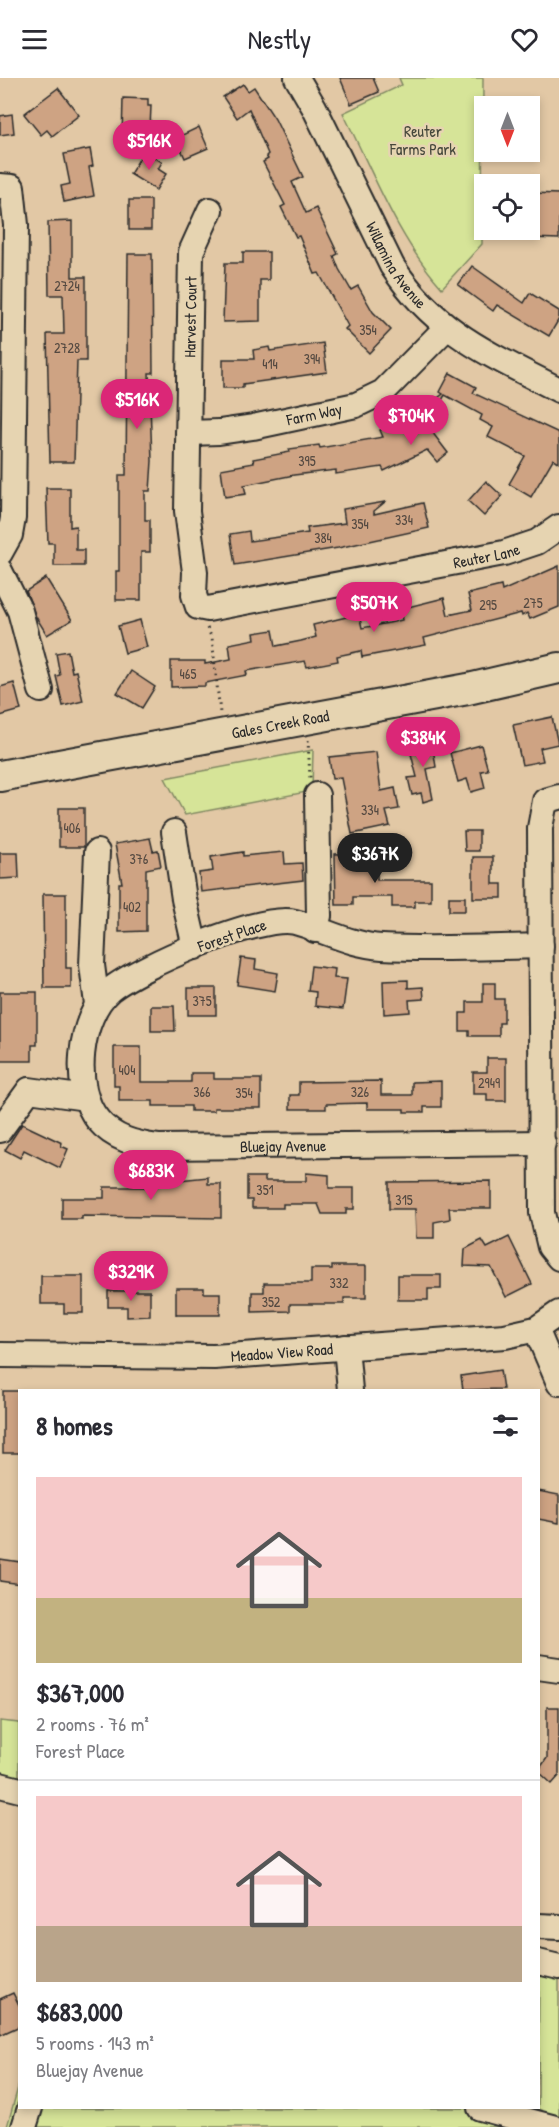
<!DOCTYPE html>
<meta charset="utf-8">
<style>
body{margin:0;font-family:"Patrick Hand",sans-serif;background:#f7f7f7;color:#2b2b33;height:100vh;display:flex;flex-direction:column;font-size:22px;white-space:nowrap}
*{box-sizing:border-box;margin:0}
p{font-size:20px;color:#7c7c81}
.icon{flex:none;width:33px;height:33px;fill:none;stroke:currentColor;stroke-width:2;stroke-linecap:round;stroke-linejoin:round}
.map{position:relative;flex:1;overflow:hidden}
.details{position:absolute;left:18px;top:1311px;width:522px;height:720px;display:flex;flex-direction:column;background:#fff;border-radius:0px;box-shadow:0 3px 9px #0003}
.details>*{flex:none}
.needle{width:39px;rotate:180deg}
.controls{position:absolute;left:474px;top:18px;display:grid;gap:12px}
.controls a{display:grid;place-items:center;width:66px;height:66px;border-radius:0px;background:#fff;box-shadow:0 3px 9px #0003;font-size:30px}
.price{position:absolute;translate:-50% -51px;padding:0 14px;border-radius:21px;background:#db2777;color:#fff;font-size:20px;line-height:39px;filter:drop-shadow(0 2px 3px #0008)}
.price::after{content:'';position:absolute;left:50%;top:36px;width:18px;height:14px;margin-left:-9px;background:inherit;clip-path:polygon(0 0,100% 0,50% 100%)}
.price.current{background:#222;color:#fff}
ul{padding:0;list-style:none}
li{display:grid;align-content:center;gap:12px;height:318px;padding:0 18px}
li+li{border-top:2px solid #e1e1e2}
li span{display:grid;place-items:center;height:186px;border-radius:0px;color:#555}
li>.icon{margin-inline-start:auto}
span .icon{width:108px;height:108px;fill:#fffc;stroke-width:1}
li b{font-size:26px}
h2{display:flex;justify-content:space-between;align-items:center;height:72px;padding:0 18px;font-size:26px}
header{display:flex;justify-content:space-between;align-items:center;height:78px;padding:0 18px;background:#fff;font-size:27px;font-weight:600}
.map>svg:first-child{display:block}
.green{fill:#d6e498;stroke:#808862;stroke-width:1.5}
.building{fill:#cea383;stroke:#2b2b2b;stroke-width:1.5}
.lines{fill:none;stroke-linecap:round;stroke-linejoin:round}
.minor-casing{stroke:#2b2b2b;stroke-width:28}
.major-casing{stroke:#2b2b2b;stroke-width:34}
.path{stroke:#2b2b2b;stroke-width:3;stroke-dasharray:1.5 4.5;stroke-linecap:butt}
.minor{stroke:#e6d4b1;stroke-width:24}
.major{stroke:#e6d4b1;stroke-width:30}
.labels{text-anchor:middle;stroke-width:5;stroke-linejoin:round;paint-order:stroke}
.number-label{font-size:14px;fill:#544941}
.park-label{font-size:16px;fill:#45473b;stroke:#e6d4b1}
.street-label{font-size:16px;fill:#2b2b2b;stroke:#e6d4b1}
</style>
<header><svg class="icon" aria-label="menu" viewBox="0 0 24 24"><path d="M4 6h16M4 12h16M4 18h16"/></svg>Nestly<svg class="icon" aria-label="heart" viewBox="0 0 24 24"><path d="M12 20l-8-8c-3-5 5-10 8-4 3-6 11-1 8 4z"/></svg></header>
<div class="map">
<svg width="559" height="2049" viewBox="0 0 559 2049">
<rect width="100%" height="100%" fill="#e2c8a5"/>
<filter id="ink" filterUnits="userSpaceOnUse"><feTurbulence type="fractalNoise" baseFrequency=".0167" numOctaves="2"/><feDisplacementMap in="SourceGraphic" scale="12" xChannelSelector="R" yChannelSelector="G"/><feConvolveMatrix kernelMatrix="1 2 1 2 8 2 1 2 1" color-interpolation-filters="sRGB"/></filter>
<g filter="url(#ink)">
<g class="green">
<path d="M399 0H483L482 166 442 210C397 160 373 94 343 35L402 7Z"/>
<path d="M313 672 312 713 185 737 165 700Z"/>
<path d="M0 1643 19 1645V1701L0 1697Z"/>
<path d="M539 1876 559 1881V2049H7L19 2006 20 2030H538Z"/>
</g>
<g class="building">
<path d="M340 0H373L379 14 351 26Z"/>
<path d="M243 6 248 13 254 9 275 41 303 99 292 104 306 135 316 130 338 176 334 178 339 191 351 212 358 208 373 234 391 252 369 275 345 251 348 248 319 195 315 196 299 158 296 159 281 129 285 127 263 84 268 81 266 78 268 76 249 31 237 40 223 19Z"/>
<path d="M58 10 79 37 52 58 47 52 41 57 24 36Z"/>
<path d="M123 20 148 21V28H151L150 50 139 49V62L122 61Z"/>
<path d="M12 36 14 55 0 57V38Z"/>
<path d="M199 49 208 70 185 80 176 60Z"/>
<path d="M90 71 93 88 89 89 94 118 64 124 61 108 70 106 64 76Z"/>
<path d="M144 73 162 84 158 91 166 96 156 112 130 96Z"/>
<path d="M530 115 559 116V161L530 160Z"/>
<rect x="129" y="122" width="22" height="30"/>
<path d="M72 143V199H86V283H77L74 384H50L47 256H64L63 217H49L48 144Z"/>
<path d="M243 174H269V202H260V243L223 244 225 185H243Z"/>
<path d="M128 176H152L153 295H149L152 383 150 413H145V442H150V474H141V522H116V493H119V397H126Z"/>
<path d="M472 188 524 225 530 215 559 233V241L549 258 497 227 493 233 458 207Z"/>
<path d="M323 265 327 294 243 306V310H223V281H254L253 272 269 269 270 273Z"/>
<path d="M450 295 476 309 473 315 559 355V385L553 381 531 419 509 406 525 378 488 359 493 349 480 342 482 337 445 317 434 335 443 347 432 354 448 375 437 384 427 372 384 393 382 389 336 396V392L294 397 244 407 246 416 225 419 221 391 254 385 253 381 290 374 289 371 319 367 320 370 383 359 380 352 398 343 400 347 443 316 440 314Z"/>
<path d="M486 403 502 418 484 438 468 423Z"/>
<path d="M46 410H70V449L76 448V472H84V488H54V465H48Z"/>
<path d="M385 424 374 433V436L423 425 429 450 338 470 235 487 230 456 249 453 250 463 308 455 307 450 345 445 343 431Z"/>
<path d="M559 488V529L530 541 527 535 522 538 521 535 424 560 426 567 362 579 361 573 337 578 338 583 307 589 305 583 246 593 247 597 205 605V608L171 609V583H205V586L231 581 229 566 255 561 254 555 273 552 276 568 301 563 316 559 313 547 359 536 362 550 389 545 402 542 400 531 444 520 448 537 472 532 468 516 501 508 502 513Z"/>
<path d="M46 500 72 542 47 557 36 539 26 513Z"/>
<path d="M140 542 147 569 125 575 118 548Z"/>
<path d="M68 573 72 594 76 593 83 623 63 628 56 598 60 597 56 575Z"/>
<path d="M131 593 155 609 142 630 117 615Z"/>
<path d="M14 605 21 632 0 638V609Z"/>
<path d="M552 639 558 666 540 670 543 683 522 687 513 647Z"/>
<path d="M431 658 436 689 427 691 433 721 423 724 421 715 412 717 408 700 417 699 411 676 417 674 415 661Z"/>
<path d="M481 667 488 692 481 693 485 710 471 714 467 701 458 704 450 675Z"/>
<path d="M376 674 381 713 395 710 399 731 386 733 390 748 352 756 341 700 332 701 329 679Z"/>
<rect x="59" y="730" width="25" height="39"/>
<path d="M464 753H479V773H465Z"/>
<path d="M150 760 153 773 158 772 161 788 146 791V853L119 854V805H122L115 766Z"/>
<path d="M243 774V778L284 774 285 786 302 785 303 802 201 814 199 795 213 793 211 779Z"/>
<path d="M0 775H18L19 800 0 801Z"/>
<path d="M366 775V790H377V802H431V823H415V829H392V819H353V827H336L335 776Z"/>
<path d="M473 779H493V806H502V820H473Z"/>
<path d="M43 816H66V890H71V910H44Z"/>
<rect x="449" y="819" width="16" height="14"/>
<path d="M241 880 256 882 255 891 278 895 275 913 237 907Z"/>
<path d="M311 888 335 891 334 900 347 901 343 931 315 928 316 914 308 913Z"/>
<path d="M408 902V910L423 909 424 921 409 922 410 934 384 936 383 903Z"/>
<path d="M483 905H495V921H504V945H499V958H469V953H460V935H467V924H483Z"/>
<rect x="188" y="910" width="28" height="27"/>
<path d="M0 914H37V967H32V983H0Z"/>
<path d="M151 928H174L175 953H151Z"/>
<path d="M114 969H141V1004H191V995H214V1001H261V1030H214V1033H191V1028H153V1023H119V1008H114Z"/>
<path d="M487 980H506V1023H487V1016H473V994H487Z"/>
<path d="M381 1003V1017H412V1004L441 1003V1029H424V1034H404V1031H367V1025L326 1026V1031H290V1017H299V1004Z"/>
<path d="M22 1046 62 1065 61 1068 68 1071 60 1090 24 1072 20 1080 5 1072Z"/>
<path d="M306 1095 329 1097V1110H354V1131H346V1136H322L318 1126H283V1130H252V1122H247V1099H265V1103H306Z"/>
<path d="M208 1099V1106H221V1140L82 1138V1141H62V1120H104V1109H149V1105Z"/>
<path d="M491 1103V1130H449L450 1141 434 1144V1160H416L415 1131H389V1104Z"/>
<path d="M509 1159 532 1206 506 1219 491 1189 464 1188 465 1171 482 1162 487 1170Z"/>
<path d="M332 1188H366V1220H344V1226H290V1233L252 1234V1214H264V1205H311V1191H332Z"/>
<path d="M398 1197H441V1211H428V1222H398Z"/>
<path d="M41 1198H83V1235H64V1226H41Z"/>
<path d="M176 1210H204V1215H220V1237H176Z"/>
<path d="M108 1213H150V1238L127 1239V1229H108Z"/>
<path d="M500 1292 503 1311 463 1312 461 1298Z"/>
<rect x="3" y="1313" width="17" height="62"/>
<path d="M538 1413 559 1417V1445L538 1441Z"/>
<path d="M0 1481 20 1484V1506L0 1503Z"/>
<path d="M547 1629H559V1698L552 1706 538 1693 547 1680Z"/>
<path d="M13 1915 20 1929V1948L0 1957V1921Z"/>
</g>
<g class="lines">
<g class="minor-casing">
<g id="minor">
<path id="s1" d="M297 0 314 29 392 188C437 256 490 276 559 312"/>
<path d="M0 108 12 109 16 147 13 440 10 457 0 475"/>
<path id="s2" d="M210 132 191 174 187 433 195 494 194 517 198 529 208 531 504 475 537 464 559 449"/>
<path id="s3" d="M188 355 219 354 253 349 356 327 383 314 446 250"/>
<path d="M0 493 20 533 41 612"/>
<path d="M559 719 545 723 540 750 542 1135 550 1169 559 1180"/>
<path d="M174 754 184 821 195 869"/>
<path d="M97 774 92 887 97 926"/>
<path d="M315 852 319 838 317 717"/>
<path id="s4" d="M541 868C488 869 435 872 382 869 350 867 325 852 295 844 261 835 138 889 110 912 79 939 71 1010 98 1042 114 1061 135 1066 158 1069L543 1065"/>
<path d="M0 1052 29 1012 86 1020"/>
<path d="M536 1251 559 1305"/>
<path d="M346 1269 350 1312"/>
<path id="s5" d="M0 1277 214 1279 505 1258 536 1251 559 1235"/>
<path d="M538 1589 559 1592"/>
<path d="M0 1707 20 1712"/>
<path d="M538 1848 559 1849"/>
<path d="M538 1884 559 1889"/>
<path d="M480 2030 552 2049"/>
<path d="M24 2049 30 2030"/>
</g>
</g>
<g class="major-casing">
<g id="major">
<path id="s6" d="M0 698 468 611 559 590"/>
</g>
</g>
<g class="path">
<path d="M207 550 212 560 220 635"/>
<path d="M308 662 310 700"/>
</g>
<use href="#minor" class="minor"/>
<use href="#major" class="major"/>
</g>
</g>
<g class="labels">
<g class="number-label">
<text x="67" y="213">2724</text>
<text x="368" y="257">354</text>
<text x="67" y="275">2728</text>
<text x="312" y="286">394</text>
<text x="270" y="291">414</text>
<text x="307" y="388">395</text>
<text x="404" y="447">334</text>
<text x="360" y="451">354</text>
<text x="323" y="465">384</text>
<text x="533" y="530">275</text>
<text x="488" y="532">295</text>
<text x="188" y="601">465</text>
<text x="370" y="737">334</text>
<text x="72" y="755">406</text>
<text x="139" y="786">376</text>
<text x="132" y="834">402</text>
<text x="202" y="928">375</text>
<text x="127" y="997">404</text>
<text x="489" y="1010">2949</text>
<text x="202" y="1019">366</text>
<text x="360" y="1019">326</text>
<text x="244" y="1020">354</text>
<text x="265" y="1117">351</text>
<text x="404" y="1127">315</text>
<text x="339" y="1210">332</text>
<text x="271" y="1229">352</text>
</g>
<g class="park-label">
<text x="423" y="59">Reuter<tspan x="423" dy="18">Farms Park</tspan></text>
</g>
<g class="street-label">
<text dy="6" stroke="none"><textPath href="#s1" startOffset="212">Willamina Avenue</textPath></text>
<text transform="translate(190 239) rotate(-89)" y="6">Harvest Court</text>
<text dy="6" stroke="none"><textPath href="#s3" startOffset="128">Farm Way</textPath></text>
<text dy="6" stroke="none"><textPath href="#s2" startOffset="696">Reuter Lane</textPath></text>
<text dy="6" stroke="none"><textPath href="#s6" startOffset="285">Gales Creek Road</textPath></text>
<text transform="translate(232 857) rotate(-19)" y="6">Forest Place</text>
<text dy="6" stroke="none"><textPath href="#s4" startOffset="783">Bluejay Avenue</textPath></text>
<text dy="6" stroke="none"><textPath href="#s5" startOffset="282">Meadow View Road</textPath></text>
</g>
</g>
</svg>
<div class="controls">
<a><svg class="needle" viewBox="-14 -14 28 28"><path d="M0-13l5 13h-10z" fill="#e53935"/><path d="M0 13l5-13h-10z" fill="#7c7c81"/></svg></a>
<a><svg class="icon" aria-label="locate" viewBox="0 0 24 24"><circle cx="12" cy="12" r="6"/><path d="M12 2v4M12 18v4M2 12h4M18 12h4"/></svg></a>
</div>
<b class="price" style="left:149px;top:93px">$516K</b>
<b class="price" style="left:137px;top:352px">$516K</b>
<b class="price" style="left:411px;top:368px">$704K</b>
<b class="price" style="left:374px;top:555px">$507K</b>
<b class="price" style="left:423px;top:690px">$384K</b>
<b class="price current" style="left:375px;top:806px">$367K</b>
<b class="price" style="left:151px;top:1123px">$683K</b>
<b class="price" style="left:131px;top:1224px">$329K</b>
<section class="details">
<h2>8 homes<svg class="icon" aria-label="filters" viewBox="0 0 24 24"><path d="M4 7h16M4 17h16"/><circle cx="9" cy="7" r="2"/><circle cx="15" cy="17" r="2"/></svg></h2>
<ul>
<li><span style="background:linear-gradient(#f6c9c9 65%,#c2b280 0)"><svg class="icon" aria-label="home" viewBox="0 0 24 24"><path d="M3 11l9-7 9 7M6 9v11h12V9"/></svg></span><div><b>$367,000</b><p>2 rooms · 76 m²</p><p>Forest Place</p></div></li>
<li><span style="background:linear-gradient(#f6c9c9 70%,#b9a48a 0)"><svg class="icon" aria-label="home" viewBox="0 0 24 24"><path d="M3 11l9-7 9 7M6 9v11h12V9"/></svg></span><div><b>$683,000</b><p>5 rooms · 143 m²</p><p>Bluejay Avenue</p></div></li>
</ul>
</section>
</div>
